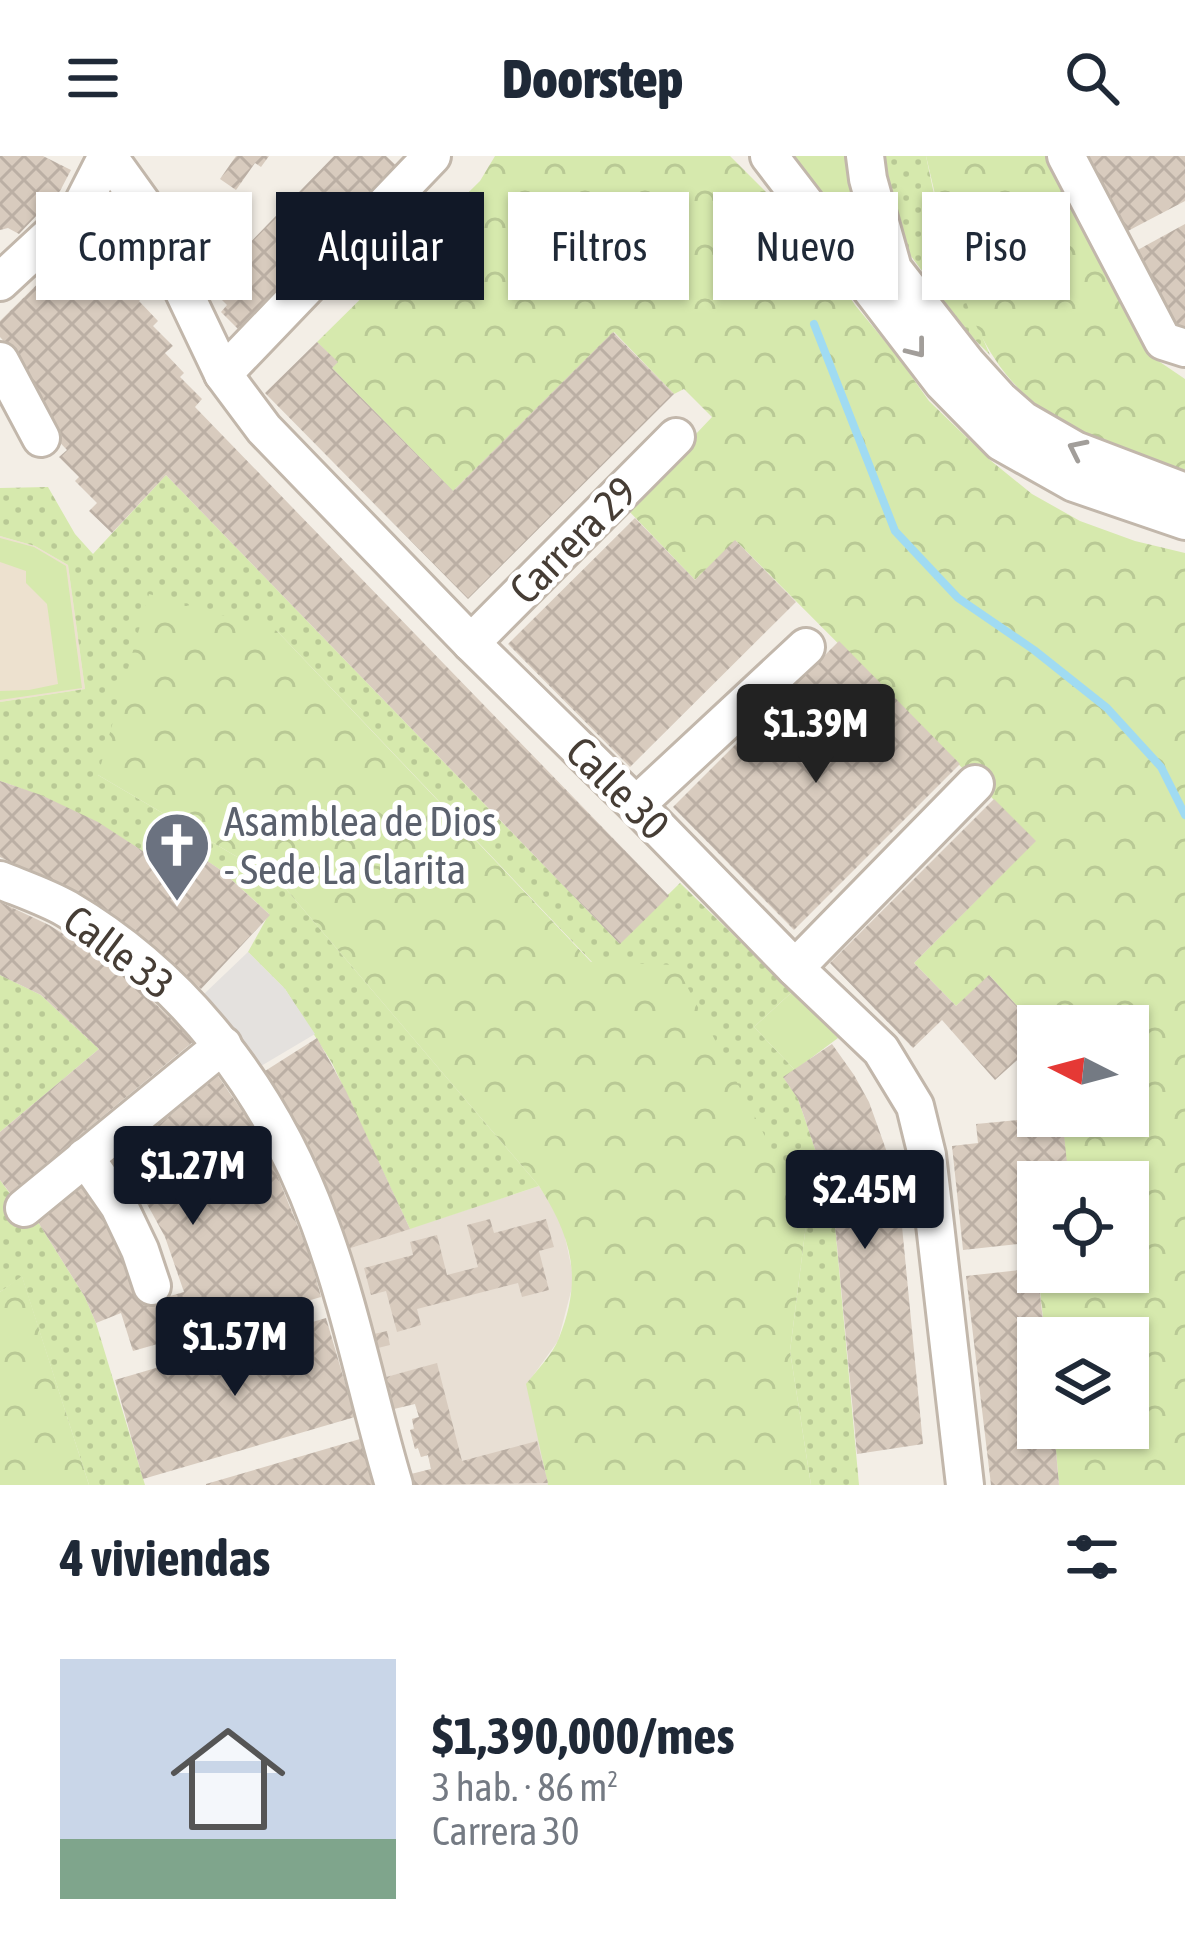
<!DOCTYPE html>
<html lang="es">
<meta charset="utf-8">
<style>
body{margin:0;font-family:"Asap Condensed",sans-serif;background:#f2f2f3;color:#1f2937;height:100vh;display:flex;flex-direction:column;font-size:45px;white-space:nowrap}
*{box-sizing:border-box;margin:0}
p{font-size:39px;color:#747a83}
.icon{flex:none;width:66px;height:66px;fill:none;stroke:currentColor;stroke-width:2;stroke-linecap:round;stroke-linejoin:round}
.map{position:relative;height:1329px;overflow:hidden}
.drawer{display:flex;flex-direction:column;background:#fff;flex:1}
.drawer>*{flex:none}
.hud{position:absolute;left:36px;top:36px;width:1113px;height:108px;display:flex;gap:24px}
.needle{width:78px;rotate:276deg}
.fabs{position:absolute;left:1017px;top:849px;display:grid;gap:24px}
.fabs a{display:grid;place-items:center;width:132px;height:132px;border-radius:0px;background:#fff;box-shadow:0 3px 9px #0004;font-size:60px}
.price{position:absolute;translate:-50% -102px;padding:0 27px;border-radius:12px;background:#111827;color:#fff;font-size:39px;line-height:78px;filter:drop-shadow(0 3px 6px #0008)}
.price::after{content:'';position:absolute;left:50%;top:72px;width:36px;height:27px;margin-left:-18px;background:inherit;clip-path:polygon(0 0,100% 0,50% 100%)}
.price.current{background:#222;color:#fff}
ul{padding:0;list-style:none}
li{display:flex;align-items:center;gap:36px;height:300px;padding:0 60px}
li+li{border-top:3px solid #e0e1e3}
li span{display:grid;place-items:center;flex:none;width:336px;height:240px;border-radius:0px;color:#555}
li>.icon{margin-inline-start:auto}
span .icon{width:144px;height:144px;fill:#fffc;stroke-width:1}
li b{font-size:51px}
h2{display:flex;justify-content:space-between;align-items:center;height:144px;padding:0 60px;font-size:51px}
.pill{padding:0 42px;border-radius:0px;background:#fff;box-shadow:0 3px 9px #0004;font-size:42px;line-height:108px}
.pill.current{background:#111827;color:#fff}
header{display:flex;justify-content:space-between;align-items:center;height:156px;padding:0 60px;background:#fff;font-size:54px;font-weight:800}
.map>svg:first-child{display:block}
.residential{fill:#e8dfd4}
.education{fill:#ede1cf}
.grass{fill:url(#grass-dots)}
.forest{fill:url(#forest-crowns)}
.green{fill:#d6e9ad}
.parking{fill:#e4e1de}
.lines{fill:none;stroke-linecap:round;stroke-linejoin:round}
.stream{stroke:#a0dbf2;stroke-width:8}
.building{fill:url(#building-cross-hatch)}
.minor-casing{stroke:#c2b7ab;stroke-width:42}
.minor{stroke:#fff;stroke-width:36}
.oneway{stroke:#a29e9a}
.labels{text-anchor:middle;stroke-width:10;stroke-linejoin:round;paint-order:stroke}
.street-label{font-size:42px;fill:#463d35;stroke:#fff}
.worship-label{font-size:42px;fill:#5b616d;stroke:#fff;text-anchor:start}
</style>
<header><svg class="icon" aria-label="menu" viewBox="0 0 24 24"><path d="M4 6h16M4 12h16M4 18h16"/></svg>Doorstep<svg class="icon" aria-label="search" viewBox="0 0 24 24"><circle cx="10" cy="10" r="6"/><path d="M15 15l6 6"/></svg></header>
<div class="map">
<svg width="1185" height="1329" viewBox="0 0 1185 1329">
<defs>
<pattern id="grass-dots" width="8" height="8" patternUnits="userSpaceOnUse" patternTransform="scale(3)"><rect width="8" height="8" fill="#d6e9ad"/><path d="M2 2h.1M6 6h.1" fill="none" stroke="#b9c995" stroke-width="1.8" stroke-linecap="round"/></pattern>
<pattern id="forest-crowns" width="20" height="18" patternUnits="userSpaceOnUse" patternTransform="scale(3)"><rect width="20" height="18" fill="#d6e9ad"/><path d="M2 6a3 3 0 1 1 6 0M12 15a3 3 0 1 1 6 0" fill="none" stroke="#b9c995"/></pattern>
<pattern id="building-cross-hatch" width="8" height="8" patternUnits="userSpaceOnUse" patternTransform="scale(3)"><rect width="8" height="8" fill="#d8cbbe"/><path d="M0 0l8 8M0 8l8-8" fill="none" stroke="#bbafa4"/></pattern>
</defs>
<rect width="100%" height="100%" fill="#f3eee6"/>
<path class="residential" d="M539 1030 562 1066 574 1124 558 1185 527 1228 552 1329H406V1320L431 1313 428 1299 421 1301 418 1292 415 1293 410 1274 414 1272 412 1263 419 1261 415 1248 437 1208 386 1221 348 1093Z"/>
<path class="education" d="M0 380 35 390 68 409 85 533 0 546Z"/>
<g class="grass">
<path d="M880 0H926L940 67 968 148 990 199 969 178 902 88Z"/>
<path d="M166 319 619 787 680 727 792 836 754 871 795 914 784 922 798 943 806 966 823 1017 835 1069 859 1329H811L790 1195 807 1061 592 806 277 475 98 619 280 726 539 1030 410 1073 332 907 285 833 248 796 269 758 222 715 195 697 178 718C121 680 66 647 0 625V546L85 533 68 409 35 390 0 380V332L48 331 75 378 93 398Z"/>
<path d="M0 819 41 839 99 893 0 976Z"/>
<path d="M0 1024 33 1069 38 1066 85 1141 96 1167 145 1329H89L22 1121 0 1136Z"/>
</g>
<g class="forest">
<path d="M495 0H730L808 78 855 149 898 201 929 245 990 304 1032 338 1080 365 1135 385 1185 397V1329H1059L1054 1272H1128V1182H1045L1029 1030 1038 1029V1116H1128V1026H1068L1062 960H1128V870H1038V873L990 820 956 850 914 807 1035 685 736 385 695 424 626 352 712 261 684 233 674 238 614 176 453 335 332 212 337 206 317 186 480 25Z"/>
<path d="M926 0H1058L1067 33 1134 174 1157 204 1185 223V319C1139 301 1083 281 1043 253 965 199 947 86 926 0Z"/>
<path d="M149 438 277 475 591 806 676 809 807 1061 790 1195 811 1329H548L526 1228C537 1214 553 1198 559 1182 583 1122 572 1082 539 1030L280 726 98 619Z"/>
<path d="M22 1120 89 1329H0V1136Z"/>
</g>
<g class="green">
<path d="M792 0H855L874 99 799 8Z"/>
<path d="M0 382 34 391 66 410 82 532 0 544V535L29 534 58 528 47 448 26 427V415L0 406Z"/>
<path d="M792 836 838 882 795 914 754 871Z"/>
</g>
<path class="parking" d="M248 796 285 833 315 878 261 910 236 874 204 838Z"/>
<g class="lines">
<path class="stream" d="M814 168 895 375 958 442 1034 494 1107 552 1161 611 1185 659"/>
</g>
<g class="building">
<path d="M0 0H43L71 14 60 35 19 78 8 72 0 74Z"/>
<path d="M236 0H269L261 11 255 7 236 34 220 23Z"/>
<path d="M334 0H386L401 14 242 177 221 156 227 149 208 130Z"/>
<path d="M1085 0H1185V45L1124 77Z"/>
<path d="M1185 68V178L1178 181 1134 96Z"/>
<path d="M97 69 117 89 113 93 132 112 125 120 144 140 139 145 158 165 153 170 173 190 165 197 184 217 180 221 202 243 195 251 669 740 620 788 166 319 112 377 89 355 97 347 75 325 79 321 59 301 67 294 48 274 19 224 27 217 7 197 11 193 0 181V165Z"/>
<path d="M613 176 674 238 468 443 265 237 317 186 338 206 332 212 453 335Z"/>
<path d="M635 362 695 424 735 384 796 446 630 611 508 488Z"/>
<path d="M839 485 960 608 794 774 673 651Z"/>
<path d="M0 625 41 639 98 666 178 718 194 696 222 715 270 759 201 833 138 777 89 745 0 701Z"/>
<path d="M994 643 1036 685 914 807 956 850 989 819 1038 873V885L995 924 942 864 913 892 830 807Z"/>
<path d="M0 746 49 769 102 802 128 821 194 885 10 1037 0 1024V976L99 893 41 839 0 819Z"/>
<path d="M317 882 346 935 410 1073 348 1093 331 1040 308 988 265 915Z"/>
<path d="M832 888 854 919 869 946 889 1002 901 1060 923 1288 857 1298 835 1068 823 1017 806 966 798 943 783 921Z"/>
<path d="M218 920 257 977 272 1007 310 1100 321 1141 133 1195 121 1157 96 1167 85 1141 38 1066 83 1030 119 1087 149 1146 184 1136 165 1081 152 1057 137 1030 117 1003Z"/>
<path d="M1062 960 1069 1026H1038V1029L1029 1030 1035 1086 963 1094 952 990 978 987 976 968Z"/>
<path d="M490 1063 494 1077 546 1063 554 1091 539 1095 549 1134 522 1141 518 1127 417 1153 421 1169 397 1176 386 1135 371 1139 364 1112 413 1099 410 1086 437 1079 447 1119 478 1111 467 1069Z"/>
<path d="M1037 1112 1045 1182H1038V1272H1054L1059 1329H991L966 1120Z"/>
<path d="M326 1162 355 1261 143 1323 115 1224Z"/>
<path d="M387 1175 390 1189 378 1192 374 1178Z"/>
<path d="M437 1207 462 1305 537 1285 548 1327 413 1329 411 1318 431 1313 428 1299 421 1301 418 1292 415 1293 410 1274 414 1273 412 1263 419 1261 415 1248 394 1253 386 1221Z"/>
<path d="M360 1283 373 1329H206V1328Z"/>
</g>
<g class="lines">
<g class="minor-casing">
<g id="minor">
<path d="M108 0 141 46 223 218 264 273 471 487 636 649 795 812 881 894 915 950 927 999 965 1329"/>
<path d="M769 0 943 227 1001 286 1074 327 1185 365"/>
<path d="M865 0 868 23 893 113 968 209 999 243 1023 264 1075 294 1185 336"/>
<path d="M1066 0 1163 185 1185 192"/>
<path d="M0 126 81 51 107 0"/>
<path d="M0 205 41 282"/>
<path d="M223 218 432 0"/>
<path d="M471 487 676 281"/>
<path d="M636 649 806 491"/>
<path d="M0 724C22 733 46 741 67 753 186 823 272 937 319 1066 351 1151 368 1242 394 1329"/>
<path d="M795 812 975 628"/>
<path d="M85 1001 119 1050 140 1094 152 1130"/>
<path d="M24 1052 223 889"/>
</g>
</g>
<use href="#minor" class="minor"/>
</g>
<defs><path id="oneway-chevron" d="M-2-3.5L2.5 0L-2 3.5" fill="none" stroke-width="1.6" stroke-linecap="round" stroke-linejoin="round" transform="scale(3)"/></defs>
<g class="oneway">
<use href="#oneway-chevron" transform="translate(917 193) rotate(52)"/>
<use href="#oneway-chevron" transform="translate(1077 293) rotate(-154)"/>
</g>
<defs>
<g id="church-pin" transform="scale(3.45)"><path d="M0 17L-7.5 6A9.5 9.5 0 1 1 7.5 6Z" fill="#6b7280" stroke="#fff"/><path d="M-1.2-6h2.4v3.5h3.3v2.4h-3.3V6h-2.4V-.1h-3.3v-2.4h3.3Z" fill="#fff"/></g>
</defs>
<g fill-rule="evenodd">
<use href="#church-pin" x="177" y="689"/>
</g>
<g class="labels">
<g class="street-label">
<text transform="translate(573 384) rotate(-45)" y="15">Carrera 29</text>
<text transform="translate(618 632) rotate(45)" y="15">Calle 30</text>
<text transform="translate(119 796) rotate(37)" y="15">Calle 33</text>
</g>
<g class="worship-label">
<text x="224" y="680">Asamblea de Dios<tspan x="224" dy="48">- Sede La Clarita</tspan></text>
</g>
</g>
</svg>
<div class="fabs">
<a><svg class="needle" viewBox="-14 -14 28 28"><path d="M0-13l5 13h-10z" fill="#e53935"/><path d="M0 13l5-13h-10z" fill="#747a83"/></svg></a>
<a><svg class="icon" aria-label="locate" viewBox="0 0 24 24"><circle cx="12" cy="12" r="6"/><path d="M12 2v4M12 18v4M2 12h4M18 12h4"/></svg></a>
<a><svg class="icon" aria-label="layers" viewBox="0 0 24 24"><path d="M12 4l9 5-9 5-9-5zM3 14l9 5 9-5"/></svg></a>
</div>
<b class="price current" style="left:816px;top:630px">$1.39M</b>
<b class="price" style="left:193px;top:1072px">$1.27M</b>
<b class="price" style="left:865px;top:1096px">$2.45M</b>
<b class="price" style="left:235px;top:1243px">$1.57M</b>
<div class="hud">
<a class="pill">Comprar</a>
<a class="pill current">Alquilar</a>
<a class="pill">Filtros</a>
<a class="pill">Nuevo</a>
<a class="pill">Piso</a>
</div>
</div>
<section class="drawer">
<h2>4 viviendas<svg class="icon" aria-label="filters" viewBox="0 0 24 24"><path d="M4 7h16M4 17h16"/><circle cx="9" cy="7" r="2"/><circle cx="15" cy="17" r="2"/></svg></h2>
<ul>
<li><span style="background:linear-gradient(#c9d6e8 75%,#7fa58c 0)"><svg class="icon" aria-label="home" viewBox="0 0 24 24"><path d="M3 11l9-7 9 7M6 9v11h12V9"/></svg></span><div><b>$1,390,000/mes</b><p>3 hab. · 86 m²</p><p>Carrera 30</p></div></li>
</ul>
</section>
